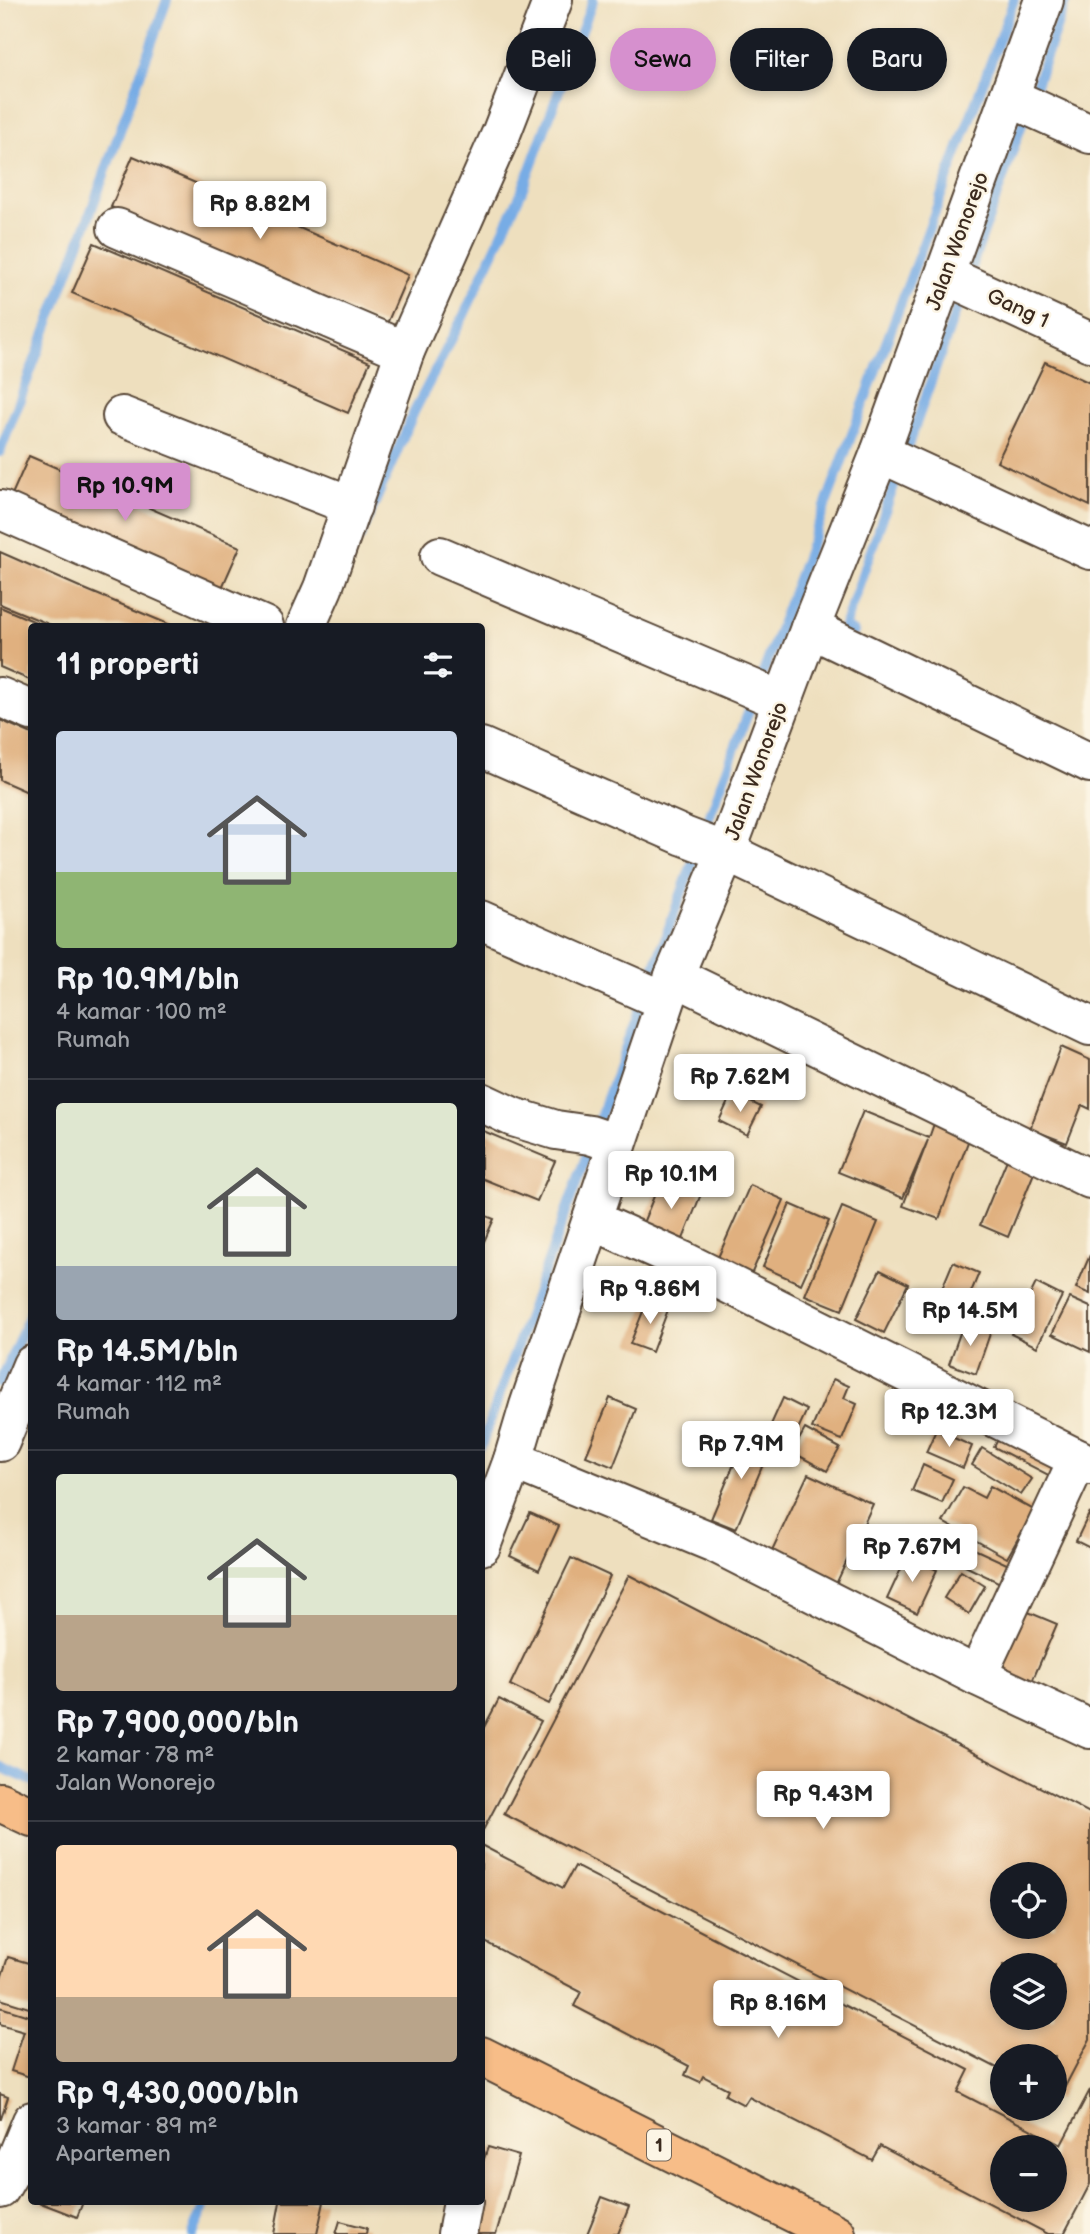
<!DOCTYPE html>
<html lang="id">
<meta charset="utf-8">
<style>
body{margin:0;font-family:"Balsamiq Sans",sans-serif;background:#242831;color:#f1f3f6;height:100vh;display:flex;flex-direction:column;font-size:26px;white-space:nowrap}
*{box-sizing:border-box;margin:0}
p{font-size:23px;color:#9ea1a6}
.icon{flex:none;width:38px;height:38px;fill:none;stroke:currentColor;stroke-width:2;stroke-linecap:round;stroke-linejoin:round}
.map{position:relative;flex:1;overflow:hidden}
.side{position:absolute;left:28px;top:623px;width:457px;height:1582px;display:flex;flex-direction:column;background:#171b24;border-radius:7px;box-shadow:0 4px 10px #0003}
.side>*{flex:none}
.guide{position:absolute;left:506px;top:28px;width:478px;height:63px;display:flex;gap:14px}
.fabs{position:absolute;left:990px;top:1862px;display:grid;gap:14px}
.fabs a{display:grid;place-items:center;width:77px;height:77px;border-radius:50%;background:#171b24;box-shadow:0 4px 10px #0003;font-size:35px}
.price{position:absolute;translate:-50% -60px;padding:0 16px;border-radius:7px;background:#fff;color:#222;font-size:23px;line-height:46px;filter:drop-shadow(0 2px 4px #0008)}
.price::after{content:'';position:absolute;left:50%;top:42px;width:21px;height:16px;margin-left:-10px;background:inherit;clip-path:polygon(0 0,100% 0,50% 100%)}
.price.active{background:#d690ce;color:#111}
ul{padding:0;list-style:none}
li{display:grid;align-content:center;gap:14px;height:371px;padding:0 28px}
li+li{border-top:2px solid #363941}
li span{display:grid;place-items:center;height:217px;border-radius:7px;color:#555}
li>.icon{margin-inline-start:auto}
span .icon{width:126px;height:126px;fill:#fffc;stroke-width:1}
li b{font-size:30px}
h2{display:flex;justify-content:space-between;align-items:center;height:84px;padding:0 28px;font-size:30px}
.pill{padding:0 24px;border-radius:32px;background:#171b24;box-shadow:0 4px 10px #0003;font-size:24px;line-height:63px}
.pill.active{background:#d690ce;color:#111}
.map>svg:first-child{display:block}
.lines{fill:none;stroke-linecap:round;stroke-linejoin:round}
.stream{stroke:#77ace5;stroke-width:10}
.building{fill:#e0b07f;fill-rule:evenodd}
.minor-casing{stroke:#564536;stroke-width:42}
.tertiary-casing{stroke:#564536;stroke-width:42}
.primary-casing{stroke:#564536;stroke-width:42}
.minor{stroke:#fff;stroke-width:38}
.tertiary{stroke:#fff;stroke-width:38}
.primary{stroke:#f7bd88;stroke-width:38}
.labels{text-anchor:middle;stroke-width:5;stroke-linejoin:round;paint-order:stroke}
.shield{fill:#fcf5e5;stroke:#75675a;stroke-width:2}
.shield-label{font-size:19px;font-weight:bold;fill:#3b2a1e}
.street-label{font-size:21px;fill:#3b2a1e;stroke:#fcf5e5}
</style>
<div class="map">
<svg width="1090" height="2234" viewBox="0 0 1090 2234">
<rect width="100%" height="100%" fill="#fcf5e5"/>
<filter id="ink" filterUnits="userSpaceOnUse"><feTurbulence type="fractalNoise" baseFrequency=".0143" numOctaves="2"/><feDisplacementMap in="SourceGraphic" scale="14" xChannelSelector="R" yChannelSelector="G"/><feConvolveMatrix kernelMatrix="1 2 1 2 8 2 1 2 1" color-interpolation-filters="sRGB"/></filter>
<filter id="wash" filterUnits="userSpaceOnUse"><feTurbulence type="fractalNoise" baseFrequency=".00686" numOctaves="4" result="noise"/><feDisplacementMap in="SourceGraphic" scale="28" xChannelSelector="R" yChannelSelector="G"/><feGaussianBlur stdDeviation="1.57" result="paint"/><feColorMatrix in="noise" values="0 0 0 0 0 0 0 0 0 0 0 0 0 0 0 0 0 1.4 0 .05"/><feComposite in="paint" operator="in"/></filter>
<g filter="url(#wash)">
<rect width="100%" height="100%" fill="#eedfbe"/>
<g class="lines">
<g class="stream">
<path d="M0 452 86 225 167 0"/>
<path d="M360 537 414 412 464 315 521 193 593 0"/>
<path d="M854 632 844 627 1066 0"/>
<path d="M0 1383 32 1310"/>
<path d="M481 1446 704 831 1014 0"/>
<path d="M0 1767 32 1781"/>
<path d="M193 2234 206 2202"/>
</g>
</g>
<g id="blocks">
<g class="building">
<path d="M133 156 408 275 386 326 111 207Z"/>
<path d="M94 243 370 362 348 413 72 293Z"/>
<path d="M1045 362 1090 383V506L997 462Z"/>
<path d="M29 456 240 547 221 590 10 499Z"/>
<path d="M0 552 82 588 173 626H53L0 604Z"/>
<path d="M0 607 45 626H32V681L0 667Z"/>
<path d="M0 720 32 734V794L0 780Z"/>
<path d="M1061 1047 1090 1060V1109L1082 1105 1067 1143 1030 1129Z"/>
<path d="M732 1093 761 1107 747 1135 719 1121Z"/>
<path d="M863 1111 929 1138 936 1118 972 1131 939 1219 903 1206 928 1140 903 1198 838 1172Z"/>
<path d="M481 1130 555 1161 537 1201 481 1178Z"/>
<path d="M1008 1157 1036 1168 1008 1237 980 1225Z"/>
<path d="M661 1179 701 1194 681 1244 641 1228Z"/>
<path d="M750 1185 784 1200 750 1277 716 1262Z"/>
<path d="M790 1204 829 1221 801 1284 763 1267Z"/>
<path d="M842 1207 878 1222 842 1310 805 1295Z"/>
<path d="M481 1214 494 1219 481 1248Z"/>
<path d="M1090 1255V1294L1076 1288Z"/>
<path d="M953 1262 979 1273 959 1321 933 1310Z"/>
<path d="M880 1270 908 1284 884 1333 856 1319Z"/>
<path d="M1036 1283 1062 1296 1037 1347 1011 1334Z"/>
<path d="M1070 1298 1090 1307V1352L1052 1334Z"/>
<path d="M648 1299 669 1307 652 1352 630 1344Z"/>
<path d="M964 1322 991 1331 976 1374 949 1364Z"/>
<path d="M833 1379 849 1386 844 1398 857 1404 842 1440 812 1428Z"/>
<path d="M610 1398 636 1409 613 1467 586 1456Z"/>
<path d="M783 1398 807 1410 793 1440 769 1429Z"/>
<path d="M805 1429 840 1448 827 1471 792 1452Z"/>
<path d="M936 1430 972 1446 963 1468 926 1452Z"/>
<path d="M1002 1432 1064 1463 1056 1479 994 1447Z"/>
<path d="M747 1433 772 1443 736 1529 711 1519Z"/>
<path d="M982 1448 1032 1479 1021 1495 972 1465Z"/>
<path d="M923 1465 953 1479 942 1503 912 1491Z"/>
<path d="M808 1474 873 1504 832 1593 766 1563Z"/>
<path d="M990 1486 1034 1510 1007 1558 943 1522 963 1487 984 1498Z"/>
<path d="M1090 1512V1548L1076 1541Z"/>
<path d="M530 1513 559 1526 539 1570 510 1556Z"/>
<path d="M972 1548 1009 1565 1000 1583 963 1565Z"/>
<path d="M907 1556 937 1570 917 1613 887 1599Z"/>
<path d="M571 1558 610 1576 549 1704 510 1685Z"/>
<path d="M961 1571 985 1586 969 1614 944 1598Z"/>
<path d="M629 1575 1090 1813V2039L1058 2100 1055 2098V2056H1003V2071L504 1814ZM1003 1874H1055V1927H1003ZM1003 1965H1055V2018H1003Z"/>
<path d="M1021 1609 1057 1624 1028 1691 993 1676Z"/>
<path d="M499 1699 541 1721 481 1834V1733Z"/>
<path d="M481 1845 563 1888 575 1866 969 2070 958 2092 1061 2145 1090 2090V2184L1064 2234H1048L880 2146 872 2160 749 2097 744 2105 725 2095 728 2089 703 2076 700 2082 685 2075 689 2066 574 2006 581 1992 481 1940ZM1003 2147H1055V2200H1003Z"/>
<path d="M8 1957 32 1964V2009L0 1999V1982Z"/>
<path d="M0 2007 32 2017 30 2077 11 2071 24 2031 0 2024Z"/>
<path d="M0 2094 8 2097 1 2119H0Z"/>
<path d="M488 2147 519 2156 496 2234H462L481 2202V2168Z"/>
<path d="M602 2197 629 2207 618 2234H587Z"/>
<path d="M38 2202H83L77 2217Z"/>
<path d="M280 2202H324L317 2234H274Z"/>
<path d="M340 2221 367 2228 366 2234H336Z"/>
</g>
</g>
</g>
<g filter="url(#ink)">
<use href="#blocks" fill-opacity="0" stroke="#564536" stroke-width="2"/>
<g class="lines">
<g class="minor-casing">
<g id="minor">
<path d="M1009 97 1090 134"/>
<path d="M117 228 405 351"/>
<path d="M945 275 1090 342"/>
<path d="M122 416 352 506"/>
<path d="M880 453 1090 550"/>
<path d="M1 510 264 626"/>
<path d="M440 556 782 701"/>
<path d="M306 626 323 588 405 351 501 134 553 0"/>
<path d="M810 628 1090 763"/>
<path d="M0 697 32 711"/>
<path d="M481 747 684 836 726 852 1090 1026"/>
<path d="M481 920 665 1001"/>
<path d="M674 976 1090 1179"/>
<path d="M481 1102 513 1117 556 1130 590 1135 617 1144"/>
<path d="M592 1220 681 1260 1090 1465"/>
<path d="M0 1442 32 1365"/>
<path d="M513 1460 717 1544 977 1676 1090 1729"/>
<path d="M977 1676 1078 1459"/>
<path d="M0 2189 14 2165 32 2121"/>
<path d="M457 2234 463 2202"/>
</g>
</g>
<g class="tertiary-casing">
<path id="tertiary" d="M481 1546 513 1460 529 1406 674 976 726 852 810 628 880 453 1044 0"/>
</g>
<g class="primary-casing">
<g id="primary">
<path d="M0 1802 32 1817"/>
<path d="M481 2056 836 2234"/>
</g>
</g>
<use href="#minor" class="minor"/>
<use href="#tertiary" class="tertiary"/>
<use href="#primary" class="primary"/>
</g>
</g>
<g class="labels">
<rect class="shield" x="647" y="2129.5" width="24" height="31" rx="5"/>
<g class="shield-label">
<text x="659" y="2152">1</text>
</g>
<g class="street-label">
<text transform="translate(957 241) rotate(-70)" y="7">Jalan Wonorejo</text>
<text transform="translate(1018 308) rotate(25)" y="7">Gang 1</text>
<text transform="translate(756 771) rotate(-70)" y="7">Jalan Wonorejo</text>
</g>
</g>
</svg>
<div class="fabs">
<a><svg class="icon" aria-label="locate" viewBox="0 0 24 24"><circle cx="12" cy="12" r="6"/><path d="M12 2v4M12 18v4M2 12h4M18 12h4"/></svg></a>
<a><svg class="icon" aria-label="layers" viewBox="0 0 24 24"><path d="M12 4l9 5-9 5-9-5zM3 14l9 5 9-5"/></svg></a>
<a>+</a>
<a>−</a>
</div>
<b class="price" style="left:260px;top:241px">Rp 8.82M</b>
<b class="price active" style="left:125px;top:523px">Rp 10.9M</b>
<b class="price" style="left:740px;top:1114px">Rp 7.62M</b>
<b class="price" style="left:671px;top:1211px">Rp 10.1M</b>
<b class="price" style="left:650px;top:1326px">Rp 9.86M</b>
<b class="price" style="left:970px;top:1348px">Rp 14.5M</b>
<b class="price" style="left:949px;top:1449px">Rp 12.3M</b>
<b class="price" style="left:741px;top:1481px">Rp 7.9M</b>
<b class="price" style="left:912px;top:1584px">Rp 7.67M</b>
<b class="price" style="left:823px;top:1831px">Rp 9.43M</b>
<b class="price" style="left:778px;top:2040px">Rp 8.16M</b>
<div class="guide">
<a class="pill">Beli</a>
<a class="pill active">Sewa</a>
<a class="pill">Filter</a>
<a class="pill">Baru</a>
</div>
<section class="side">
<h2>11 properti<svg class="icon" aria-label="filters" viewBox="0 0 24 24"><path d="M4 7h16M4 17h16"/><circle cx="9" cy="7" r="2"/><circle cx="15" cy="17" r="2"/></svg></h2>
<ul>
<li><span style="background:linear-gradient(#c9d6e8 65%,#8fb573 0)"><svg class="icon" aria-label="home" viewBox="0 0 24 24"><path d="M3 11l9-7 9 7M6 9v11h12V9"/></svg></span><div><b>Rp 10.9M/bln</b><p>4 kamar · 100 m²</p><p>Rumah</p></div></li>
<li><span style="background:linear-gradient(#dfe7d0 75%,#9aa5b1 0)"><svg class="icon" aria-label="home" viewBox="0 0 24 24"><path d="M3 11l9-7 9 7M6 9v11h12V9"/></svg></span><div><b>Rp 14.5M/bln</b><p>4 kamar · 112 m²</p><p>Rumah</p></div></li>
<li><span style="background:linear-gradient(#dfe7d0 65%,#b9a48a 0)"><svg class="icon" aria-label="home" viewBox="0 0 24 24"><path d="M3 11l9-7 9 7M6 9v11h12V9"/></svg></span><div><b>Rp 7,900,000/bln</b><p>2 kamar · 78 m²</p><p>Jalan Wonorejo</p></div></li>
<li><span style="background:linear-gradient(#ffd9b3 70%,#b9a48a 0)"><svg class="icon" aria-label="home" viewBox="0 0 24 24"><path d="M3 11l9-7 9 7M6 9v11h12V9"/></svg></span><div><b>Rp 9,430,000/bln</b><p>3 kamar · 89 m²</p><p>Apartemen</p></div></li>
</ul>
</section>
</div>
